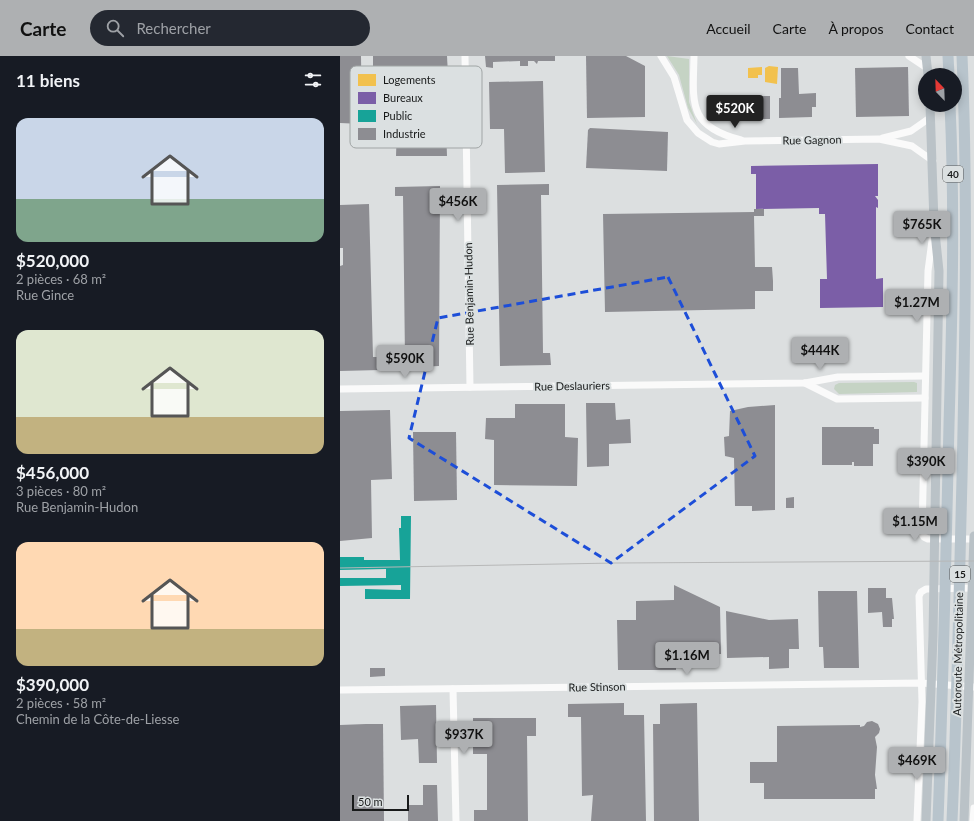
<!DOCTYPE html>
<html lang="fr">
<meta charset="utf-8">
<style>
body{margin:0;font-family:Lato,sans-serif;background:#242831;color:#f1f3f6;height:100vh;display:flex;flex-direction:column;font-size:15px;white-space:nowrap}
*{box-sizing:border-box;margin:0}
p{font-size:13px;color:#9ea1a6}
.icon{flex:none;width:22px;height:22px;fill:none;stroke:currentColor;stroke-width:2;stroke-linecap:round;stroke-linejoin:round}
.map{position:relative;flex:1;overflow:hidden}
.side{display:flex;flex-direction:column;background:#171b24;width:340px}
.side>*{flex:none}
.needle{width:26px;rotate:337deg}
.controls{position:absolute;left:578px;top:12px;display:grid;gap:8px}
.controls a{display:grid;place-items:center;width:44px;height:44px;border-radius:50%;background:#171b24;box-shadow:0 2px 10px #0003;font-size:20px}
.scale{position:absolute;left:12px;bottom:10px;width:57px;box-sizing:border-box;padding-left:4px;border:2px solid #181a1a;border-top:0;font-size:11px;line-height:14px;white-space:nowrap;color:#181a1a;-webkit-text-stroke:3px #dbe0e1;paint-order:stroke}
.price{position:absolute;translate:-50% -34px;padding:0 9px;border-radius:4px;background:#aeb0b2;color:#111;font-size:13px;line-height:26px;filter:drop-shadow(0 1px 2px #0008)}
.price::after{content:'';position:absolute;left:50%;top:24px;width:12px;height:9px;margin-left:-6px;background:inherit;clip-path:polygon(0 0,100% 0,50% 100%)}
.price.current{background:#222;color:#fff}
ul{padding:0;list-style:none}
li{display:grid;align-content:center;gap:8px;height:212px;padding:0 16px}
li span{display:grid;place-items:center;height:124px;border-radius:12px;color:#555}
li>.icon{margin-inline-start:auto}
span .icon{width:72px;height:72px;fill:#fffc;stroke-width:1}
li b{font-size:17px}
h2{display:flex;justify-content:space-between;align-items:center;height:48px;padding:0 16px;font-size:17px}
header{display:flex;align-items:center;gap:24px;box-sizing:border-box;height:56px;padding:0 20px;background:#aeb0b2;color:#111}
header strong{font-size:19px}
nav{display:flex;gap:22px;margin-inline-start:auto;font-size:14px}
.search{width:280px;height:36px;background:#242831;display:flex;align-items:center;gap:10px;box-sizing:border-box;padding:0 14px;border-radius:22px;color:#9ea1a6;font-size:15px}
main{display:flex;flex:1;min-height:0}
.map>svg:first-child{display:block}
.green{fill:#c5d3c4}
.homes{fill:#f2c14e}
.offices{fill:#7b5ea7}
.public{fill:#17a398}
.industry{fill:#8d8d92}
.lines{fill:none;stroke-linecap:round;stroke-linejoin:round}
.minor{stroke:#fafafa;stroke-width:7}
.major{stroke:#bac2c7;stroke-width:9}
.highway{stroke:#b8c4cc;stroke-width:11}
.tram{stroke:#b7b8b8;stroke-width:1}
.marked{fill:none;stroke:#1d4ed8;stroke-width:3;stroke-dasharray:8 5;stroke-linejoin:round}
.labels{text-anchor:middle;stroke-width:4;stroke-linejoin:round;paint-order:stroke}
.shield{fill:#dbe0e1;stroke:#525556;stroke-width:1}
.shield-label{font-size:10px;font-weight:bold;fill:#181a1a}
.street-label{font-size:11px;fill:#181a1a;stroke:#dbe0e1}
.key{fill:#dbe0e1;stroke:#a0a5a5;stroke-width:1}
.key-label{font-size:11px;fill:#181a1a}
</style>
<header>
<strong>Carte</strong>
<div class="search"><svg class="icon" aria-label="search" viewBox="0 0 24 24"><circle cx="10" cy="10" r="6"/><path d="M15 15l6 6"/></svg>Rechercher</div>
<nav><a>Accueil</a><a>Carte</a><a>À propos</a><a>Contact</a></nav>
</header>
<main>
<section class="side">
<h2>11 biens<svg class="icon" aria-label="filters" viewBox="0 0 24 24"><path d="M4 7h16M4 17h16"/><circle cx="9" cy="7" r="2"/><circle cx="15" cy="17" r="2"/></svg></h2>
<ul>
<li><span style="background:linear-gradient(#c9d6e8 65%,#7fa58c 0)"><svg class="icon" aria-label="home" viewBox="0 0 24 24"><path d="M3 11l9-7 9 7M6 9v11h12V9"/></svg></span><div><b>$520,000</b><p>2 pièces · 68 m²</p><p>Rue Gince</p></div></li>
<li><span style="background:linear-gradient(#dfe7d0 70%,#c2b280 0)"><svg class="icon" aria-label="home" viewBox="0 0 24 24"><path d="M3 11l9-7 9 7M6 9v11h12V9"/></svg></span><div><b>$456,000</b><p>3 pièces · 80 m²</p><p>Rue Benjamin-Hudon</p></div></li>
<li><span style="background:linear-gradient(#ffd9b3 70%,#c2b280 0)"><svg class="icon" aria-label="home" viewBox="0 0 24 24"><path d="M3 11l9-7 9 7M6 9v11h12V9"/></svg></span><div><b>$390,000</b><p>2 pièces · 58 m²</p><p>Chemin de la Côte-de-Liesse</p></div></li>
</ul>
</section>
<div class="map">
<svg width="634" height="765" viewBox="0 0 634 765">
<rect width="100%" height="100%" fill="#dcdfe0"/>
<g class="green">
<path d="M327 0 349 3V46L357 68 348 52 339 19Z"/>
<path d="M574 326 577 327V336L499 338 494 333 495 329 499 327Z"/>
</g>
<g class="homes">
<path d="M429 10 438 11 437 28 425 26V12Z"/>
<path d="M422 11V19H418V22H408V12Z"/>
</g>
<path class="offices" d="M538 108V140H535L538 144V152L536 151V223L543 222V251L480 252V223H487L485 158H479V152L416 153V118H411V110Z"/>
<path class="public" d="M61 460H71L70 543H25V533L61 534V529L0 530V522H46V513L0 514V501H24V504H60L59 472H61Z"/>
<g class="industry">
<path d="M0 0H21L22 68 0 67Z"/>
<path d="M33 0H107L108 19 33 20Z"/>
<path d="M145 0H215V5H198L197 8 194 5H188V10H180V5L153 6V12L146 11Z"/>
<path d="M246 0H286L305 10V61L247 62Z"/>
<path d="M568 11 569 60 516 61 515 12Z"/>
<path d="M441 12H458L459 38 476 37V51H472V61L439 62V42H441Z"/>
<path d="M203 25 205 116 165 117 164 73H150L149 26Z"/>
<path d="M375 40H430V63H381L375 59Z"/>
<path d="M57 72H106L107 100H56Z"/>
<path d="M250 72 328 76 327 115 246 112 248 74Z"/>
<path d="M209 128V139H201L203 297H210L211 309 160 310 157 129Z"/>
<path d="M100 130 99 310 58 312V302H65L63 140H55V131Z"/>
<path d="M29 148 33 301H40V314L0 315V210L3 209V192H0V149Z"/>
<path d="M414 153H424V160H414L415 211H432L433 225V235H415V253L265 256 263 158 414 156Z"/>
<path d="M246 347H275L276 364 290 363 291 387 269 388V410L247 411Z"/>
<path d="M175 348H225V381L238 382 237 430 154 429V384L145 383 146 362H175Z"/>
<path d="M435 349V454L412 455V450H395L394 402 385 400 384 381 389 380 390 355 408 351Z"/>
<path d="M50 354 52 423 31 424 32 482 0 485V355Z"/>
<path d="M482 371H534V373H539V388H533V410H514V406H512V409H482Z"/>
<path d="M73 376H116L117 444 74 445Z"/>
<path d="M454 441V452H446V442Z"/>
<path d="M334 529 380 551 381 598H361V609H336V614H278L277 564H296V545L334 544Z"/>
<path d="M528 532H546V542H552L554 563H552V571H543L542 556 528 557Z"/>
<path d="M478 535H517L519 612H484L483 591H479Z"/>
<path d="M386 555 429 564 458 563 459 593H449V612L429 613V601L387 602Z"/>
<path d="M30 612H45V620L30 621Z"/>
<path d="M284 647V659H304L306 765H251L253 739 242 740 241 661H228V648Z"/>
<path d="M357 647 359 765H314L313 668H320V648Z"/>
<path d="M96 649 97 707H79L78 683 61 684 60 650Z"/>
<path d="M133 662H196V680H187L188 765H134V754H147V698H133Z"/>
<path d="M532 665 538 668 540 673 539 677 535 681 537 691 535 719 537 733H535V743H424V727H410V706H437V670L520 669V671L524 670 527 666Z"/>
<path d="M26 668H43L44 765H0V669Z"/>
<path d="M83 729H97L98 765H68V749H83Z"/>
</g>
<g class="lines">
<g class="minor">
<path d="M125 0 130 331"/>
<path d="M321 0 334 21 347 64 358 77 372 86 379 88 405 85 539 83 572 90 593 105"/>
<path d="M354 0C353 47 347 70 401 84"/>
<path d="M569 0 587 12"/>
<path d="M543 82 571 75 591 61"/>
<path d="M593 177 588 215 582 478 584 481 588 483H634"/>
<path d="M465 327 497 343 585 342"/>
<path d="M0 333 465 327 498 321 585 320"/>
<path d="M113 633 116 765"/>
<path d="M0 634 581 627 634 631"/>
<path d="M577 765 582 646 579 540 581 536 586 533 634 532"/>
<path d="M633 765 634 752"/>
</g>
<g class="major">
<path d="M586 0 588 19"/>
<path d="M586 765 593 580 599 215 594 167 590 49"/>
<path d="M624 765 634 480"/>
</g>
<g class="highway">
<path d="M608 0 609 19"/>
<path d="M598 765C603 633 606 501 609 369 612 262 615 156 610 49"/>
<path d="M612 765C617 651 619 537 622 423 625 282 628 141 622 0"/>
</g>
<path class="tram" d="M0 512 275 507 634 505"/>
</g>
<path class="marked" d="M328 221 415 400 271 507 69 382 98 262Z"/>
<g class="labels">
<g class="shield">
<rect x="603" y="110" width="20" height="16" rx="3"/>
<rect x="610" y="510" width="20" height="16" rx="3"/>
</g>
<g class="shield-label">
<text x="613" y="122">40</text>
<text x="620" y="522">15</text>
</g>
<g class="street-label">
<text transform="translate(472 84) rotate(-1)" y="4">Rue Gagnon</text>
<text transform="translate(129 238) rotate(-91)" y="4">Rue Benjamin-Hudon</text>
<text transform="translate(232 330) rotate(-1)" y="4">Rue Deslauriers</text>
<text transform="translate(618 598) rotate(-89)" y="4">Autoroute Métropolitaine</text>
<text transform="translate(257 631) rotate(-1)" y="4">Rue Stinson</text>
</g>
</g>
<rect x="10" y="10" width="132" height="82" rx="6" class="key"/>
<rect x="18" y="18" width="18" height="12" fill="#f2c14e"/>
<rect x="18" y="36" width="18" height="12" fill="#7b5ea7"/>
<rect x="18" y="54" width="18" height="12" fill="#17a398"/>
<rect x="18" y="72" width="18" height="12" fill="#8d8d92"/>
<g class="key-label">
<text x="43" y="28">Logements</text>
<text x="43" y="46">Bureaux</text>
<text x="43" y="64">Public</text>
<text x="43" y="82">Industrie</text>
</g>
</svg>
<div class="controls">
<a><svg class="needle" viewBox="-14 -14 28 28"><path d="M0-13l5 13h-10z" fill="#e53935"/><path d="M0 13l5-13h-10z" fill="#9ea1a6"/></svg></a>
</div>
<div class="scale">50 m</div>
<b class="price current" style="left:395px;top:73px">$520K</b>
<b class="price" style="left:118px;top:166px">$456K</b>
<b class="price" style="left:582px;top:189px">$765K</b>
<b class="price" style="left:577px;top:267px">$1.27M</b>
<b class="price" style="left:480px;top:315px">$444K</b>
<b class="price" style="left:65px;top:323px">$590K</b>
<b class="price" style="left:586px;top:426px">$390K</b>
<b class="price" style="left:575px;top:486px">$1.15M</b>
<b class="price" style="left:347px;top:620px">$1.16M</b>
<b class="price" style="left:124px;top:699px">$937K</b>
<b class="price" style="left:577px;top:725px">$469K</b>
</div>
</main>
